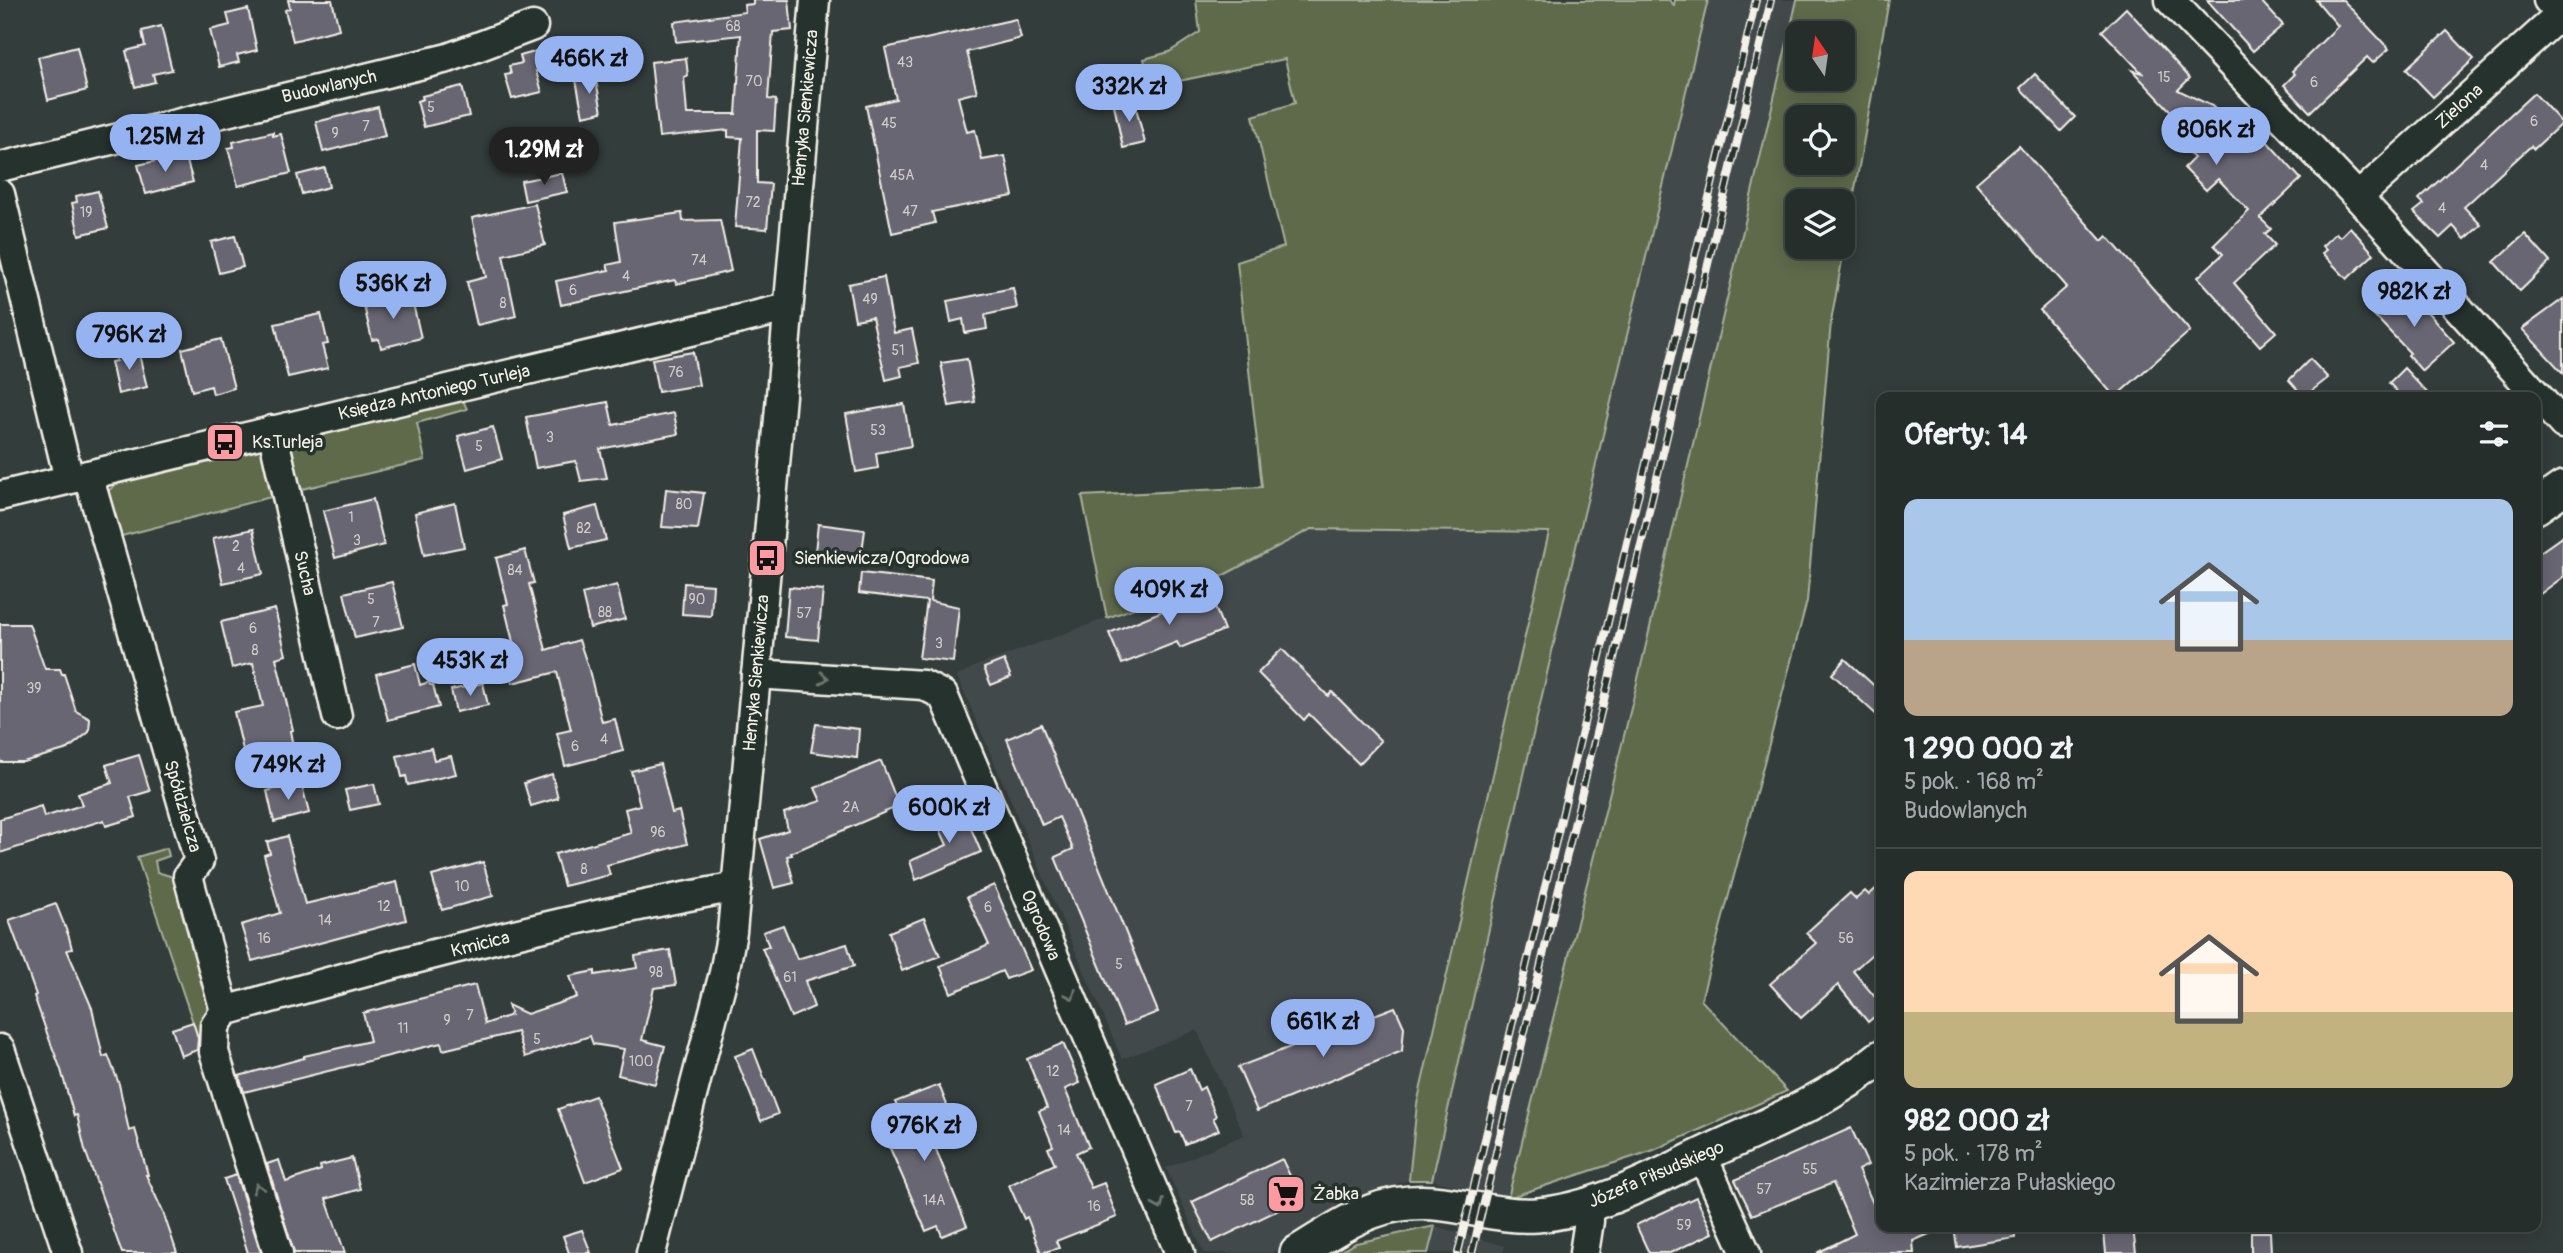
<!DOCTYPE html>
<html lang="pl">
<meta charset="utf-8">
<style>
body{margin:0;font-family:Pangolin,sans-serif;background:#323a38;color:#f1f3f6;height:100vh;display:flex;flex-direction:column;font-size:26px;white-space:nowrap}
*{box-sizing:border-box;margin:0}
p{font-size:23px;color:#a4a8a9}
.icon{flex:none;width:38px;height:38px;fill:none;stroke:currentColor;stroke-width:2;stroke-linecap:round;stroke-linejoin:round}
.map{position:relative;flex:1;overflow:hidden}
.side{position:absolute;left:1876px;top:392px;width:665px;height:840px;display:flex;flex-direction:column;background:#262e2c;border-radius:14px;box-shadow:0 4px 18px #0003,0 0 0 2px #424a48}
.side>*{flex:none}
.needle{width:46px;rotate:347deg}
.tools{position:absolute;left:1785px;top:21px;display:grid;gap:14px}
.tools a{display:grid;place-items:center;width:70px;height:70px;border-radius:14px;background:#262e2c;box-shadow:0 4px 18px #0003,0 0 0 2px #424a48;font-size:35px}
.price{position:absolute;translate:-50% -60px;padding:0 16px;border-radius:24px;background:#95b2f1;color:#111;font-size:23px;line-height:46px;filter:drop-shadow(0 2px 4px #0008)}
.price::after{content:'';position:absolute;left:50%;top:42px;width:21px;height:16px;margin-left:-10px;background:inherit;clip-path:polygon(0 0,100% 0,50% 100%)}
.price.active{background:#222;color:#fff}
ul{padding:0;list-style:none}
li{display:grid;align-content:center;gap:14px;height:371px;padding:0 28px}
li+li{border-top:2px solid #424a48}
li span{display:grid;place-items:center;height:217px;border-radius:14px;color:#555}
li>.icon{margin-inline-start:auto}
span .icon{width:126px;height:126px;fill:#fffc;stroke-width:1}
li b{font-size:30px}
h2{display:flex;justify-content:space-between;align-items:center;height:84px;padding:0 28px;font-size:30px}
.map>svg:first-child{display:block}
.built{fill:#43494c}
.green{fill:#5e6b4c;stroke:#a9ae9a;stroke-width:2;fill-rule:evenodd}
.building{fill:#686672;stroke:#f4f1e8;stroke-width:2}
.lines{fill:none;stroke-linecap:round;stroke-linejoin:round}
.minor-casing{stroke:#f4f1e8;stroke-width:33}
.tertiary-casing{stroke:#f4f1e8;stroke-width:38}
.minor{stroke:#26332d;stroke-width:28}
.tertiary{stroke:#26332d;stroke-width:33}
.rail-casing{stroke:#f4f1e8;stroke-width:8}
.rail{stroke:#26332d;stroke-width:5;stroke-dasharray:16;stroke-linecap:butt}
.oneway{stroke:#6e766e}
.labels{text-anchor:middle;stroke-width:7;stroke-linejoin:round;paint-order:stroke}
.number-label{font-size:14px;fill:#d1ceca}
.street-label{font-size:18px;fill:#f4f1e8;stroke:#26332d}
.poi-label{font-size:18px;fill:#f4f1e8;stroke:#26332d;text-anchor:start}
</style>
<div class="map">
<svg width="2563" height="1253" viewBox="0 0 2563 1253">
<rect width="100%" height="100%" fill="#333d3b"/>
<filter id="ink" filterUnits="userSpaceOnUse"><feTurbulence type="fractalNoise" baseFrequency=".0143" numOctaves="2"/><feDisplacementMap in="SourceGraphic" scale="14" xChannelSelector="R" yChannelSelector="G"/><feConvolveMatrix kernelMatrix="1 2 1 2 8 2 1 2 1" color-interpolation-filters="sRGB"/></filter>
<g filter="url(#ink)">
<g class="built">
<path d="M1708 0H1797L1633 700 1508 1198 1432 1180 1573 559Z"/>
<path d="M1311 529 1549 532 1417 1104 1409 1180 1379 1190 1271 1253H1204L1166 1168 1244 1135 1197 1030 1122 1059 957 676 976 666 1222 576Z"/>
<path d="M1435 1226 1505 1246 1503 1253H1428Z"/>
</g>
<g class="green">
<path d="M1196 0H1669L1674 5 1675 0H1708L1573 559 1432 1180H1409L1417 1104 1549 532 1311 529 1222 576 1107 618 1082 496 1262 487 1237 262 1284 247 1253 116 1295 103 1285 59 1150 87 1144 59 1169 52 1200 32Z"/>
<path d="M1797 0H1889L1831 322 1807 601 1701 1000 1787 1091 1654 1150 1508 1198 1633 700ZM1797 33H1843V79H1797ZM1797 117H1843V163H1797ZM1797 201H1843V247H1797Z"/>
<path d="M463 400 467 409 417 423 425 460 298 490 288 457 293 442 307 435Z"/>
<path d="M257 447 268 457 271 497 118 537 108 506V491L119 482Z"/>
<path d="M167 848 169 856 155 861 157 872 170 876 176 881 210 1000 202 1049 137 857Z"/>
<path d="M1435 1226 1428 1253H1337L1356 1243Z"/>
</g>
<g class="building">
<path d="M288 0H332L339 29 293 41 285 10 290 8Z"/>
<path d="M753 0H789L792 30 773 32 768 99 776 100 774 131 757 130V183L771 184 767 229 735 227 742 138 728 137V130L659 137 651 62 686 58 688 76 684 77 687 114H736L741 35 676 42 674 22 745 12 744 5 753 4Z"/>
<path d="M2207 0H2260L2283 25 2253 51Z"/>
<path d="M2316 0H2343L2389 49 2373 63 2367 57 2310 112 2284 85 2295 74 2292 71 2338 26Z"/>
<path d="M2126 8 2190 78 2178 90 2212 106 2236 129 2247 119 2301 179 2260 218 2271 229 2265 234 2275 245 2234 283 2276 332 2260 346 2198 277 2223 254 2214 245 2249 211 2218 179 2206 190 2184 168 2194 158 2169 132 2180 121 2132 70 2142 73 2102 31Z"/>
<path d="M248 9 257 50 237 55 239 62 219 67 210 30 230 25 227 14Z"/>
<path d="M1016 19 1021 38 967 52 977 92 958 97 967 132 975 130 982 160 1005 156 1013 196 932 212 935 223 892 233 866 106 896 99 885 48Z"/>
<path d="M161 26 172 70 153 74 155 82 135 87 126 51 145 46 142 31Z"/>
<path d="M2447 31 2474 59 2433 97 2406 69Z"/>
<path d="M77 47 87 90 48 100 38 57Z"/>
<path d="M553 47 558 66 536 71 542 92 512 99 505 75 511 74 509 66 522 63 520 56Z"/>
<path d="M2035 74 2075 117 2061 131 2020 88Z"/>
<path d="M595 75 602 112 583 116 576 80Z"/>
<path d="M462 86 469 116 424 127 417 101 423 99 422 96Z"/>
<path d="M2534 93 2562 123 2534 149 2531 146 2464 207 2481 225 2465 239 2453 226 2440 238 2414 212 2424 204 2419 199Z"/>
<path d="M1134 100 1145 143 1123 148 1114 105Z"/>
<path d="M378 107 385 136 323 152 316 122Z"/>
<path d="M273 132V136L281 134 291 173 238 186 228 148 234 147 233 142Z"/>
<path d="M2019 146 2102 241 2107 236 2190 331 2115 397 2040 310 2067 287 1976 183Z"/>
<path d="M177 156 178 160 186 158 193 182 146 194 138 165Z"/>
<path d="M325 168 329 187 302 194 297 175Z"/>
<path d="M562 173 567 192 525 201 521 181Z"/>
<path d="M98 191 108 228 79 235 72 203 77 202 76 196Z"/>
<path d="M535 204 545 245 503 255 516 316 477 325 467 282 486 277 472 218Z"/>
<path d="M682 213 683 221 720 220 731 271 676 284 675 280 561 305 556 281 609 270 607 265 621 262 615 222Z"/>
<path d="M2350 227 2374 254 2347 279 2322 253 2326 250 2322 246 2336 233 2340 237Z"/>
<path d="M2525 234 2550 262 2520 291 2494 262Z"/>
<path d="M235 236 243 267 219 273 211 242Z"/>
<path d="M884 277 894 333 912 329 919 363 900 367 902 376 886 380 872 317 855 320 848 284Z"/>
<path d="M1013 288 1017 308 985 315 987 329 965 333 963 319 951 322 947 301Z"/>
<path d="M2399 290 2411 302 2415 298 2454 342 2422 371 2408 355 2410 353 2373 314Z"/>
<path d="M411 295 421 338 381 348 379 339 372 340 364 306Z"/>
<path d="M2563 299V373L2522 329Z"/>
<path d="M321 314 328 344 322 345 328 368 288 377 275 324Z"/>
<path d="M221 339 234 388 213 394 211 386 192 391 182 349Z"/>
<path d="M138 350 147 387 118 394 111 362 116 361 115 356Z"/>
<path d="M693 352 699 385 658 392 652 359Z"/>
<path d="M967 359 975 402 949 406 941 363Z"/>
<path d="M2310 359 2328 378 2304 397 2289 380Z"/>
<path d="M2404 368 2431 397H2402L2389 383Z"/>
<path d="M608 402 613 425 674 413 678 434 600 449 607 478 581 481 576 461 536 468 526 417Z"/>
<path d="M904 404 911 446 876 453 878 468 856 472 846 414Z"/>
<path d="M493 427 502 459 467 469 458 436Z"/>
<path d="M666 489 704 493 698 529 662 527Z"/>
<path d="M373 499 384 545 335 558 323 511Z"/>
<path d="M455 503 464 547 424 555 415 513Z"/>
<path d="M597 506 606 540 571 548 563 515Z"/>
<path d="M818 524 865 530 860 566 814 561Z"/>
<path d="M253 529 263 574 223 583 213 538Z"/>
<path d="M2563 536V577L2536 597V555Z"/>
<path d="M525 550 534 583 529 584 546 650 579 640 589 670 602 722 615 719 623 751 565 766 557 733 571 730 557 672 512 683 503 648 514 646 504 605 508 604 496 558Z"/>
<path d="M861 573 932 581 930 601 959 607 953 662 919 658 927 601 859 593Z"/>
<path d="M392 582 403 627 355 638 344 593Z"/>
<path d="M684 583 713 585 711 616 682 614Z"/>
<path d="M617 585 625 619 590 628 582 594Z"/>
<path d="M789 587 823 590 818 640 785 637Z"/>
<path d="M1207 587 1224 630 1180 648 1177 642 1122 664 1109 633 1165 610 1163 605Z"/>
<path d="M275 609 286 655 276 658 293 730 290 731 293 746 245 758 234 712 263 706 253 663 232 668 221 622Z"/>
<path d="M0 624H29L45 669H60L62 674H64L76 711 90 719 89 732 68 749 23 762H0Z"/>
<path d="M1282 649 1328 696 1332 692 1381 741 1359 764 1309 714 1304 720 1258 673Z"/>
<path d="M1845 659 1881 692V719L1832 674Z"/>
<path d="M1004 660 1011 677 991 685 984 668Z"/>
<path d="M415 664 420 685 429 682 430 685H433L439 707 388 720 376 674Z"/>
<path d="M483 683 488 705 456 712 451 690Z"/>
<path d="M816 724 859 729 857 758 811 752Z"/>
<path d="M1041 724 1158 1012 1124 1025 1055 857 1073 849 1059 817 1042 825 1007 739Z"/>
<path d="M431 748 434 760 451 756 456 774 408 785 406 776 402 777 397 756Z"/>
<path d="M139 755 150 791 130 797 136 817 106 826 104 820 0 853V819L41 806 44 817 82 805 78 794 112 783 106 765Z"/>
<path d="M881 761 899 806 791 853 792 855 787 856 794 883 774 888 760 839 788 830 784 813 821 801 815 788Z"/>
<path d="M660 764 672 813 679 811 687 844 607 865 610 875 564 886 555 854 631 833 625 809 640 805 631 771Z"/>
<path d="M552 774 558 798 531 806 524 783Z"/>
<path d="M301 782 309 813 274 822 267 791Z"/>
<path d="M374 784 379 804 350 810 345 790Z"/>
<path d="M962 807 981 852 916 880 910 861 947 845 935 818Z"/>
<path d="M287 836 305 904 397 882 406 920 252 961 241 925 280 913 264 855 270 853 267 842Z"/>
<path d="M483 862 493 896 442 910 432 876Z"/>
<path d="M1881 884V946L1853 971 1881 1004V1011L1868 1022 1838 985 1801 1018 1770 984 1816 943 1806 933 1850 893 1856 899 1865 891 1869 895Z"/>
<path d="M994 885 1031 970 1006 979 1002 971 951 993 940 966 989 945 967 897Z"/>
<path d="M56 904 69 937 72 949 67 950 92 1008 103 1057 108 1055 119 1084 129 1131 135 1129 148 1175H146L163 1212 177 1253H122L85 1150 77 1115 74 1116 61 1070 48 1036 34 996 36 995 9 920Z"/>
<path d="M924 918 940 956 902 971 889 932Z"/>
<path d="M783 925 797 959 847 944 854 966 805 981 814 1007 791 1017 762 948 769 946 763 932Z"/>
<path d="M670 950 676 985 654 988 642 1040 665 1046 655 1084 618 1075 624 1049 593 1044 590 1036 525 1057 517 1032 443 1050 441 1043 244 1092 239 1076 304 1058V1056L370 1041 363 1013 475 985 485 1024 511 1015 508 1005 527 1014 577 997 570 976 595 971V975L637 968 635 956Z"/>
<path d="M1395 1007 1404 1027 1402 1051 1257 1111 1238 1067Z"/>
<path d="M193 1022 198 1038 197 1050 181 1056 172 1029Z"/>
<path d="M1063 1043 1080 1083 1065 1089 1089 1147 1076 1153 1091 1188 1104 1183 1117 1217 1056 1241 1059 1248 1041 1253 1027 1217 1024 1219 1009 1185 1055 1164 1048 1148 1053 1146 1039 1111 1047 1108 1027 1059Z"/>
<path d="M753 1049 778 1114 761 1121 735 1056Z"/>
<path d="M1190 1069 1199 1090 1204 1087 1216 1116 1213 1118 1219 1130 1185 1144 1180 1132 1176 1133 1156 1084Z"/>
<path d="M939 1085 947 1105 922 1115 967 1226 942 1236 938 1226 926 1231 883 1132 904 1124 895 1102Z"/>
<path d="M595 1096 623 1168 585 1182 558 1109Z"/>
<path d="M1851 1128 1868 1165 1858 1170 1876 1210 1881 1207V1227H1945L1913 1241 1914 1253H1817L1855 1234 1833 1183 1752 1215 1735 1180Z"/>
<path d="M352 1158 360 1189 326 1199 345 1253H294L267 1164 279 1160 286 1182 321 1170 320 1166Z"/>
<path d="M1282 1159 1301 1199 1212 1242 1192 1202Z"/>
<path d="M236 1175 261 1253H248L224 1179Z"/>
<path d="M1696 1197 1713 1233 1670 1253H1649L1636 1225Z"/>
<path d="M1954 1227H2014L2015 1238 1957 1247Z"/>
<path d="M2133 1228 2136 1253H2106L2104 1232Z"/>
<path d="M582 1230 591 1253H569L563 1236Z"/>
<path d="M2251 1232H2270L2271 1253H2251Z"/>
</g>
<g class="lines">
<g class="minor-casing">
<g id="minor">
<path d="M2170 0 2358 197 2563 424"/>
<path d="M0 167 448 58 533 26"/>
<path d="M0 194 69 479"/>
<path d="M2358 197 2561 14 2548 0"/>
<path d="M272 430 337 716"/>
<path d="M88 475 199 861 188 876 225 1011 215 1026 214 1052 278 1253"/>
<path d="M0 496 787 308"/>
<path d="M756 674 923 685 943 695 1180 1253"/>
<path d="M225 1011C393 963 564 918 737 887"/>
<path d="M0 1049 68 1253"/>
<path d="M1702 1155 1746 1253"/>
<path d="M651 1253 724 973 732 932 767 558 815 0"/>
<path d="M1584 1253 1589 1221 1587 1205"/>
</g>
</g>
<g class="tertiary-casing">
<g id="tertiary">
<path d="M2536 507 2563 488"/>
<path d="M1297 1253C1347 1222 1381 1196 1443 1204 1475 1208 1505 1217 1537 1215 1598 1210 1656 1177 1711 1151 1770 1124 1830 1099 1881 1057"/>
</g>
</g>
<use href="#minor" class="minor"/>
<use href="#tertiary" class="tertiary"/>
<g class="rail-casing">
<g id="rail">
<path d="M1458 1253 1756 0"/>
<path d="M1472 1253 1771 0"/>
</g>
</g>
<use href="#rail" class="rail"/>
</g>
<defs><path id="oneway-chevron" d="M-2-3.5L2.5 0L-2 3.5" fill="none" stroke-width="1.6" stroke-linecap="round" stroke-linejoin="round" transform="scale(1.75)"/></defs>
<g class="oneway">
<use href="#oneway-chevron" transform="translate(824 678) rotate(4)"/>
<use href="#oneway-chevron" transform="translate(1071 995) rotate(67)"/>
<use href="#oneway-chevron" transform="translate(258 1188) rotate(-107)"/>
<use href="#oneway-chevron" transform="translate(1159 1205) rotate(67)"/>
</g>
</g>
<defs>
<g id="bus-square" transform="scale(2.0125)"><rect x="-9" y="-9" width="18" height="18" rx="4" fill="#ff9aa2" stroke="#26332d"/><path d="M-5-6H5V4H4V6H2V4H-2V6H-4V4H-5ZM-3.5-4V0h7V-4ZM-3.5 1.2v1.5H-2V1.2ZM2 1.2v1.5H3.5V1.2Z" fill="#111"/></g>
<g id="supermarket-square" transform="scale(2.0125)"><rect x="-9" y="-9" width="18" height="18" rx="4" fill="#ff9aa2" stroke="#26332d"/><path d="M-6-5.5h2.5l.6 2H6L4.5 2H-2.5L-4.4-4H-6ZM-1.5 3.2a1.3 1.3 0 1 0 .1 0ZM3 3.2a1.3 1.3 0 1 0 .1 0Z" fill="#111"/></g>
</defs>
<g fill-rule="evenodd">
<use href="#bus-square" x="225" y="442"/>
<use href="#bus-square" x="767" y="558"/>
<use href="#supermarket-square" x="1286" y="1194"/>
</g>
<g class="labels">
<g class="number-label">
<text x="733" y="31">68</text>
<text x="905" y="67">43</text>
<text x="2164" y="82">15</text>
<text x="754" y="86">70</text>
<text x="2314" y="87">6</text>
<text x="431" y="112">5</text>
<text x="2534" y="126">6</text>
<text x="889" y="128">45</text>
<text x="366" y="131">7</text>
<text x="335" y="138">9</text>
<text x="2484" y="170">4</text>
<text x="902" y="180">45A</text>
<text x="753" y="207">72</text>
<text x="2442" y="213">4</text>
<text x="910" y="216">47</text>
<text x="86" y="217">19</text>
<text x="699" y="265">74</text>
<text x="626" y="281">4</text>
<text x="573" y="295">6</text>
<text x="870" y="304">49</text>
<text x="503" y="308">8</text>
<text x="898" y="355">51</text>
<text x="676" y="377">76</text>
<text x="878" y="435">53</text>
<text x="550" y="442">3</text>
<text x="479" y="451">5</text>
<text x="684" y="509">80</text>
<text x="351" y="522">1</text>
<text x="584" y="533">82</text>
<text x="357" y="545">3</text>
<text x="236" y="551">2</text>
<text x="241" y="573">4</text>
<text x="515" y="575">84</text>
<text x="371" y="604">5</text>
<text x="697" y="604">90</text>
<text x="605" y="617">88</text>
<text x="804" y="618">57</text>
<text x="376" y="627">7</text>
<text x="253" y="633">6</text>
<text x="939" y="648">3</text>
<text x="255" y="655">8</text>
<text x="34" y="693">39</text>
<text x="604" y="744">4</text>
<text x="575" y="751">6</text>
<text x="851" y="812">2A</text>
<text x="658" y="837">96</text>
<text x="584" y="874">8</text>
<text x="462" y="891">10</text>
<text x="384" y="911">12</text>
<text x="988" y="912">6</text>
<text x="325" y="925">14</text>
<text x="264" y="943">16</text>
<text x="1846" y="943">56</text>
<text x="1119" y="969">5</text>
<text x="656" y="977">98</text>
<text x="790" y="982">61</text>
<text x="470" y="1020">7</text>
<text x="447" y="1025">9</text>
<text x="403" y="1033">11</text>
<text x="537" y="1044">5</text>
<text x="641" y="1066">100</text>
<text x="1053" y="1076">12</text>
<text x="1189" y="1111">7</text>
<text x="1064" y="1135">14</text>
<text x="1810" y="1174">55</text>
<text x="1764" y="1194">57</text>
<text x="934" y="1205">14A</text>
<text x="1247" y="1205">58</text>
<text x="1094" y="1211">16</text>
<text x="1684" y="1230">59</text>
</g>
<g class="street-label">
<text transform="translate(329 86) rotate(-13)" y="6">Budowlanych</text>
<text transform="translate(2459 106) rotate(-42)" y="6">Zielona</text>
<text transform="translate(805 108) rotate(-85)" y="6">Henryka Sienkiewicza</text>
<text transform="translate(434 392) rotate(-13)" y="6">Księdza Antoniego Turleja</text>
<text transform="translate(305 573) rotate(77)" y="6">Sucha</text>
<text transform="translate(756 673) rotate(-85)" y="6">Henryka Sienkiewicza</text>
<text transform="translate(183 806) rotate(74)" y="6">Spółdzielcza</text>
<text transform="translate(1041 925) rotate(67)" y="6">Ogrodowa</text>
<text transform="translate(480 944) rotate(-14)" y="6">Kmicica</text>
<text transform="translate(1656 1174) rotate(-23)" y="6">Józefa Piłsudskiego</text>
</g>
<g class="poi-label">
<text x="252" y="448">Ks.Turleja</text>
<text x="794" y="564">Sienkiewicza/Ogrodowa</text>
<text x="1313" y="1200">Żabka</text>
</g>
</g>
</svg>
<div class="tools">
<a><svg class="needle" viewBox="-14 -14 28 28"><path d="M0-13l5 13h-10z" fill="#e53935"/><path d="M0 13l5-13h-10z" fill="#a4a8a9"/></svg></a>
<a><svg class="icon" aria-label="locate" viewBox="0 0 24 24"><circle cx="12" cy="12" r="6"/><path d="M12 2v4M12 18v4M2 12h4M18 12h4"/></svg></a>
<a><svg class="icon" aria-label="layers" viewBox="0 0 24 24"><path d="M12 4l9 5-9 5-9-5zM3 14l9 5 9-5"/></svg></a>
</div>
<b class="price" style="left:589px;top:96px">466K zł</b>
<b class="price" style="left:1129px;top:124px">332K zł</b>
<b class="price" style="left:2216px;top:167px">806K zł</b>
<b class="price" style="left:165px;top:174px">1.25M zł</b>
<b class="price active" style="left:544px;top:187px">1.29M zł</b>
<b class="price" style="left:393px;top:321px">536K zł</b>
<b class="price" style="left:2414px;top:329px">982K zł</b>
<b class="price" style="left:129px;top:372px">796K zł</b>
<b class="price" style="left:1169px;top:627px">409K zł</b>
<b class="price" style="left:470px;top:698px">453K zł</b>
<b class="price" style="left:288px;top:802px">749K zł</b>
<b class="price" style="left:949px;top:845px">600K zł</b>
<b class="price" style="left:1323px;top:1059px">661K zł</b>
<b class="price" style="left:924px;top:1163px">976K zł</b>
<section class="side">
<h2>Oferty: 14<svg class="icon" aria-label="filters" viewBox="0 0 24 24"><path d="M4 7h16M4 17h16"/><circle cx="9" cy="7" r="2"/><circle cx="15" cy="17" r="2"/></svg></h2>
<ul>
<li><span style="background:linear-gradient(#a9c7e8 65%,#b9a48a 0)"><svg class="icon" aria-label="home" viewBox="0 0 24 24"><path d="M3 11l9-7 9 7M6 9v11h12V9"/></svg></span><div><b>1 290 000 zł</b><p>5 pok. · 168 m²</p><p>Budowlanych</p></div></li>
<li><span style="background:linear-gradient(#ffd9b3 65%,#c2b280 0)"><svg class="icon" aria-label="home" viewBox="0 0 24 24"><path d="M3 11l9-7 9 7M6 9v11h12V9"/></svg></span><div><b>982 000 zł</b><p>5 pok. · 178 m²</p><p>Kazimierza Pułaskiego</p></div></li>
</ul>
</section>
</div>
